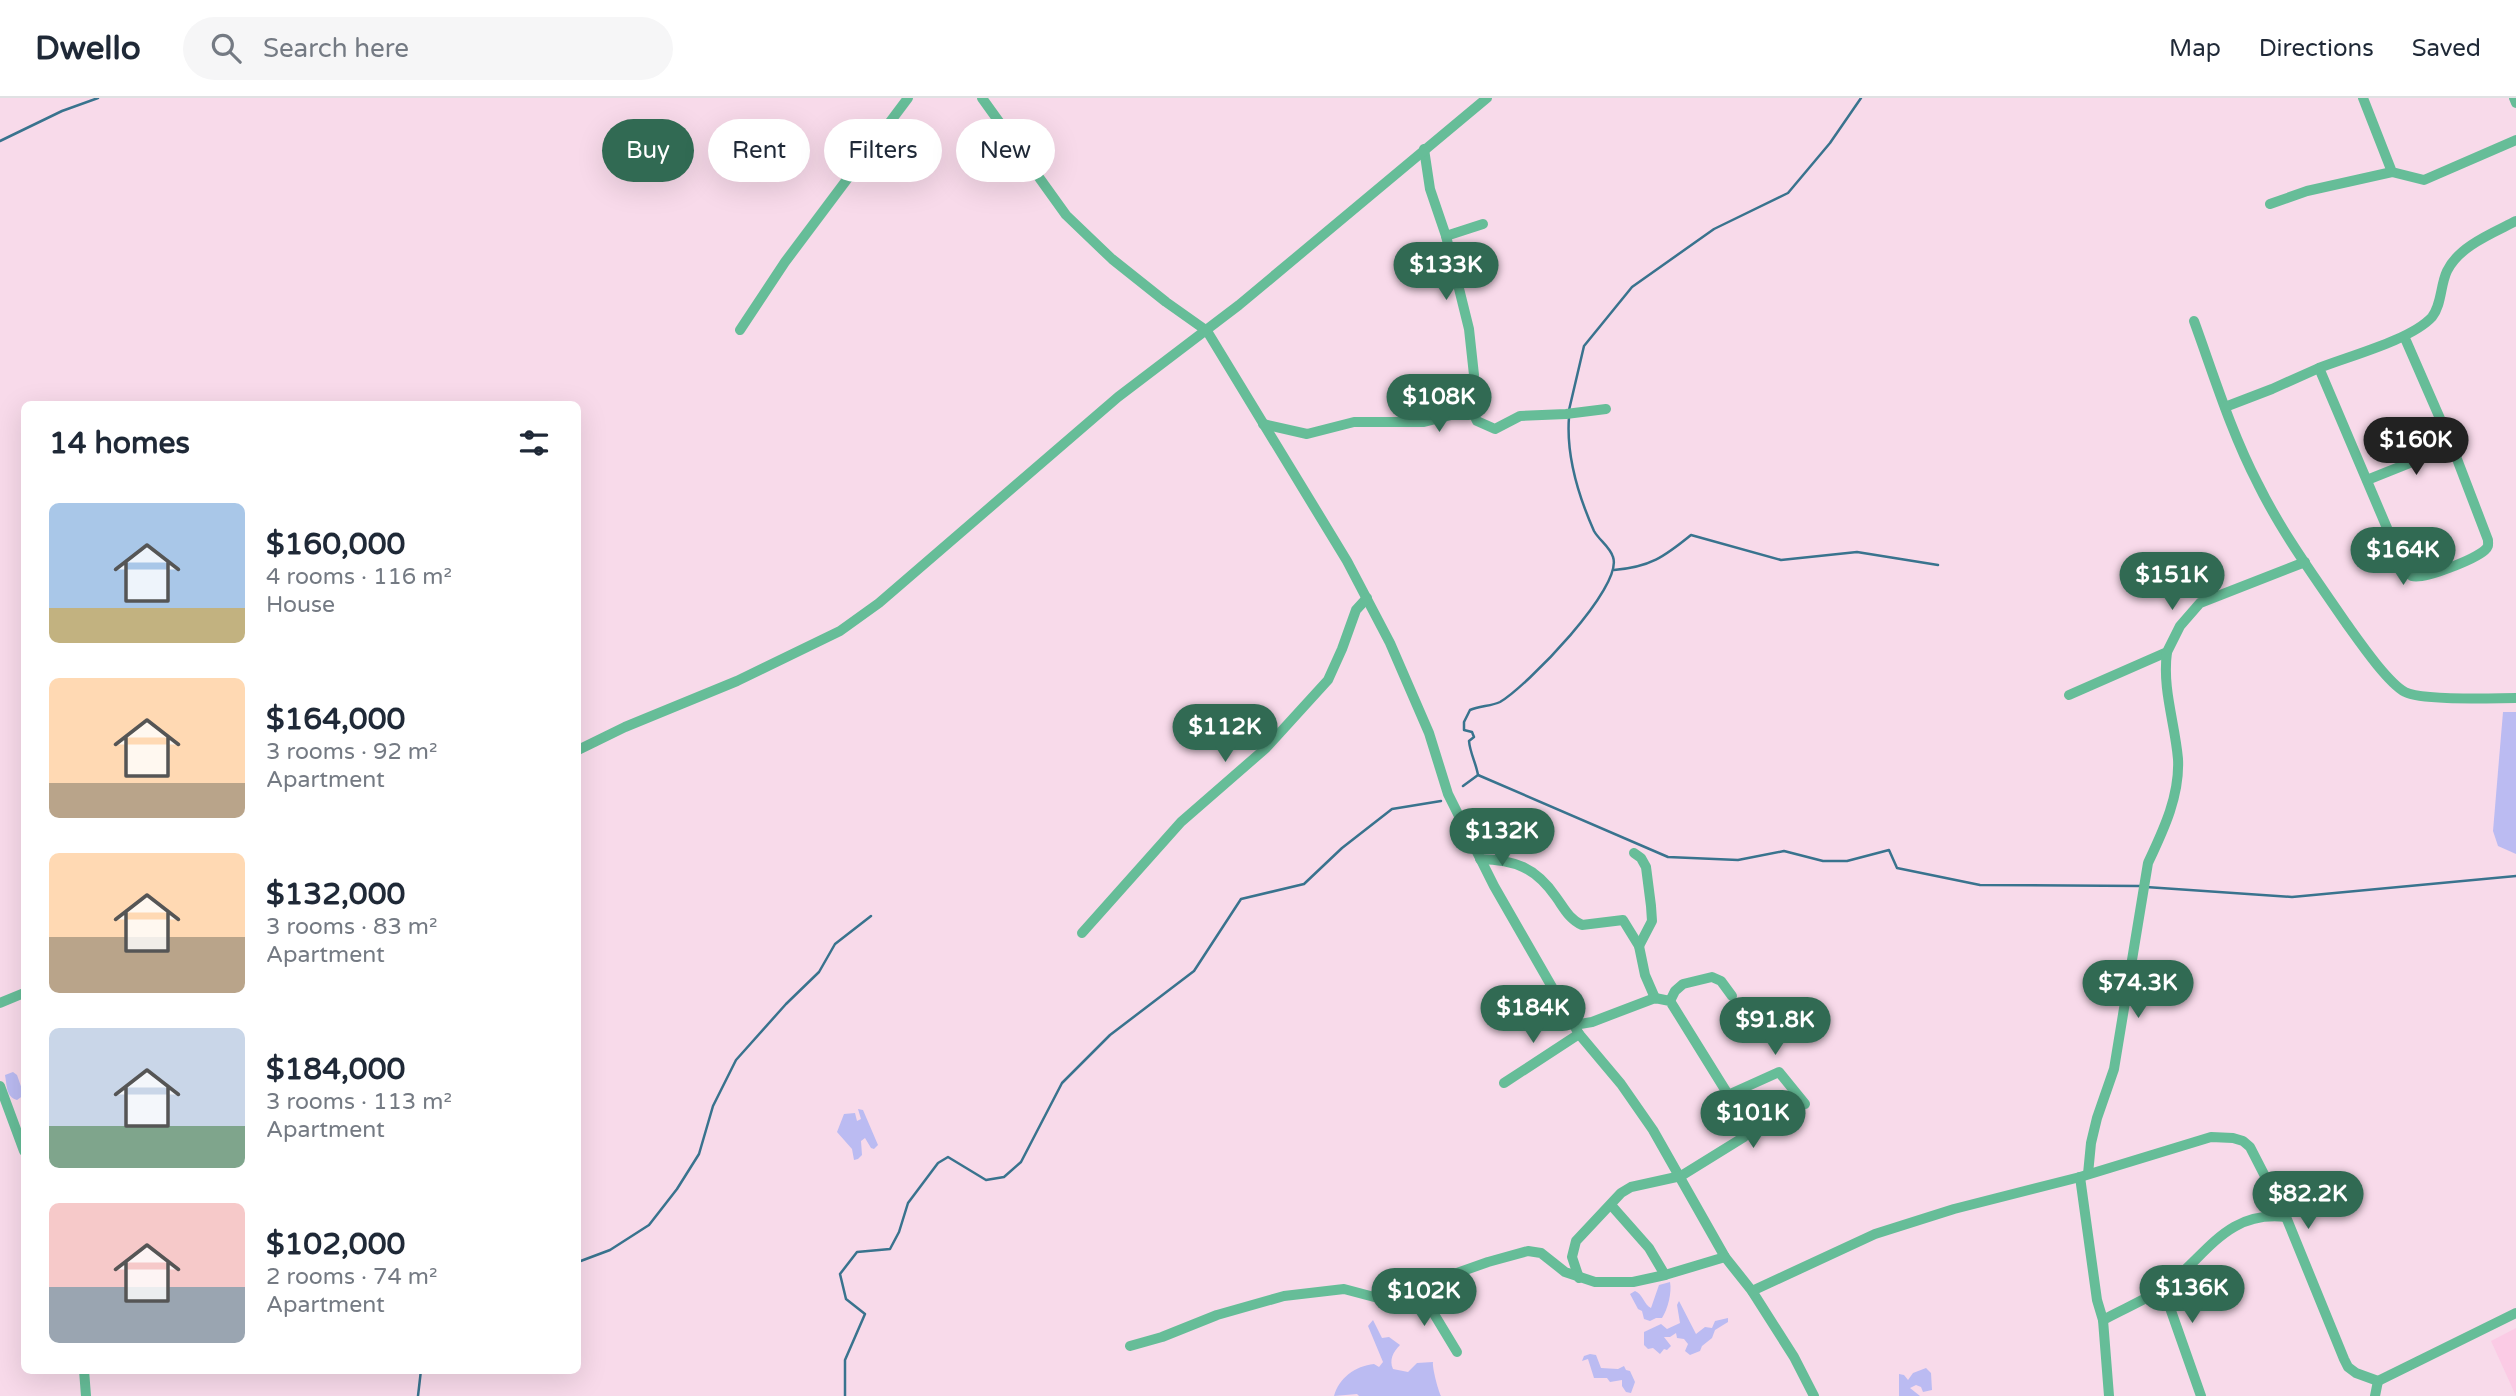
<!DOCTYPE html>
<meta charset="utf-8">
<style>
body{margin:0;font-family:"Varela Round",sans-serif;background:#f6f6f7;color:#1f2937;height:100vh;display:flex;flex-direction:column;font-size:26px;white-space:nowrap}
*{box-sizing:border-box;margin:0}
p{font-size:23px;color:#747a83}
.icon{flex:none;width:38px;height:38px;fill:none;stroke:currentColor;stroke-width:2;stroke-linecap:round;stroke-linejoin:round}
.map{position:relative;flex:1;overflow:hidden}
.drawer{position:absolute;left:21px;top:303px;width:560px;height:973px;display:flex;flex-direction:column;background:#fff;border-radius:10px;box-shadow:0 7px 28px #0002}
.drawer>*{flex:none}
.hud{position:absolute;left:602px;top:21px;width:665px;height:63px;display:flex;gap:14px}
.price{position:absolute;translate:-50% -60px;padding:0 16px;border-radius:24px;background:#316a53;color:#fff;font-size:23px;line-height:46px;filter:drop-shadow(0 2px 4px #0008)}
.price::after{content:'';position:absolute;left:50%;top:42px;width:21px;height:16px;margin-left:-10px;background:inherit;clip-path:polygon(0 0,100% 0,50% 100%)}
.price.current{background:#222;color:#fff}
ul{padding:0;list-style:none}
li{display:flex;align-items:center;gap:21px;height:175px;padding:0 28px}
li span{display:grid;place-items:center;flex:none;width:196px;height:140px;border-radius:10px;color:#555}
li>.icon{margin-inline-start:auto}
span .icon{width:84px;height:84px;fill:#fffc;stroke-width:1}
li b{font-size:30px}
h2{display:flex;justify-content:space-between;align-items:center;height:84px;padding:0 28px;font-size:30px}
.tag{padding:0 24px;border-radius:32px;background:#fff;box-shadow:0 7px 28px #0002;font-size:24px;line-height:63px}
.tag.current{background:#316a53;color:#fff}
header{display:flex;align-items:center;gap:42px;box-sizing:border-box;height:98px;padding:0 35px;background:#fff;border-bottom:2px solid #e0e1e3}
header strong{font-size:33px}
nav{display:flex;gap:38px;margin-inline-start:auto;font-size:24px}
.search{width:490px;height:63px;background:#f6f6f7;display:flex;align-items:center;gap:18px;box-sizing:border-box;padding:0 24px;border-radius:38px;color:#747a83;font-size:26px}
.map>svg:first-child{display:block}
.built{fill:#fbcbe5}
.green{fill:#bbbbf2}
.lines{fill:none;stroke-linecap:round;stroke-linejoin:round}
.stream{stroke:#39738e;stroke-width:2.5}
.minor{stroke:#66bd98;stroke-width:10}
</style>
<header>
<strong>Dwello</strong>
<div class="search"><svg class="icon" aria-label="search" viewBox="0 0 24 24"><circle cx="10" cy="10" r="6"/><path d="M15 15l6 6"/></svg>Search here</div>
<nav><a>Map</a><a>Directions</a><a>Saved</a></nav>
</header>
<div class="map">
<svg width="2516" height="1298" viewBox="0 0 2516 1298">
<rect width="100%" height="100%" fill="#f8daea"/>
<path class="built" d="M2516 1230V1298L2491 1243Z"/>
<g class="green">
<path d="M2503 614H2516V756L2498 748 2493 733Z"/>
<path d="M13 974 17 977 24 997 17 1002C6 999 7 987 5 977Z"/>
<path d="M858 1011 863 1012 878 1047 874 1051 871 1050 865 1040 861 1043 862 1057 858 1061 854 1062 852 1051 837 1034 844 1016 855 1015 857 1023 861 1021Z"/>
<path d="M1670 1184C1672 1194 1668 1211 1662 1220H1656L1650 1223 1644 1221 1642 1213 1638 1211 1630 1196 1635 1193C1643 1196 1644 1207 1651 1210L1659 1187Z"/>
<path d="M1679 1203 1696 1236 1705 1229 1712 1230 1715 1223 1728 1220V1224L1715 1232 1712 1240 1702 1248 1700 1253 1690 1257 1685 1253 1688 1246 1684 1241 1677 1240 1676 1235 1670 1239H1664L1671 1248 1667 1252 1664 1251 1660 1256 1653 1250 1648 1251 1644 1247V1234L1661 1226 1667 1231 1680 1225 1677 1207Z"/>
<path d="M1373 1222 1382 1240 1389 1239 1400 1247C1393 1254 1389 1262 1393 1271L1408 1274 1417 1265 1433 1264C1432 1269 1438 1292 1441 1298H1359L1357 1296 1334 1298C1339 1280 1355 1268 1374 1266L1379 1269 1383 1264 1368 1228Z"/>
<path d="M1590 1256 1596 1257 1601 1270 1618 1271 1624 1268 1626 1272 1630 1273 1635 1284 1631 1295 1626 1294 1622 1288V1282L1610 1284 1607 1280H1594L1588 1261 1582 1263 1584 1258Z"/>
<path d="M1926 1270 1931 1275 1932 1292 1923 1294 1921 1289 1916 1287 1910 1290 1920 1298H1899V1276L1904 1277 1908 1282 1913 1275Z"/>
</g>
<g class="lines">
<g class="stream">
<path d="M0 43 62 13 98 0"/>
<path d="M1569 312 1584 248 1632 189 1714 131 1788 95 1830 45 1861 0"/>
<path d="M1614 472C1650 469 1664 459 1691 437L1781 462 1857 454 1938 467"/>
<path d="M1478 677 1668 759 1738 762 1784 753 1823 763H1847L1889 752 1897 770 1980 787 2140 788"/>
<path d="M1463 688 1478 677C1476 665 1470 655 1469 643L1474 639 1472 634 1464 632V624L1470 612C1479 608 1492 608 1500 604 1526 589 1624 489 1613 459 1610 449 1599 442 1594 433 1578 397 1566 358 1569 319"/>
<path d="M2146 789 2292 799 2516 778"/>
<path d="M578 1164 610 1152 649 1127 677 1091 699 1056 713 1008 736 962 786 906 819 874 835 846 871 818"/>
<path d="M418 1298 421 1272"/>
<path d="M845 1298V1262L865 1216 846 1201 840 1176 857 1154 890 1151 899 1134 908 1105 938 1065 948 1059 986 1082 1004 1079 1021 1064 1062 985 1110 937 1194 873 1241 801 1304 786 1342 750 1392 711 1441 703"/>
</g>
<g class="minor">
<path d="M982 0 1066 117 1112 161 1166 204 1207 233 1347 463 1390 545 1429 635 1448 696 1494 788 1579 936 1621 986 1653 1032 1725 1159 1752 1193 1794 1259 1814 1298"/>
<path d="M2363 0 2392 74 2424 82 2516 42"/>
<path d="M2514 0 2516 5"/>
<path d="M1424 51 1430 91 1446 138 1469 231 1474 277 1466 292 1469 306 1477 323 1495 331 1520 318 1566 316 1606 311"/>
<path d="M2270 106 2307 93 2392 74"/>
<path d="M1446 138 1483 126"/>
<path d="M2194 223C2214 278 2231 334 2258 386 2282 435 2316 481 2346 525 2359 543 2387 584 2405 594 2422 603 2493 600 2516 600"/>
<path d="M740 232 785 164 908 0"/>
<path d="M2404 238 2452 348 2488 442C2488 447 2489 448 2485 452 2475 461 2424 482 2412 478 2409 476 2407 473 2404 470L2319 270C2349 258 2411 242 2432 219 2442 206 2440 188 2447 173 2459 148 2493 135 2516 123"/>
<path d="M2225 309 2272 291 2319 270"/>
<path d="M1263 326 1307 336 1354 324H1424L1459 315 1469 306"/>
<path d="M2367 382 2452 348"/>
<path d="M2069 597 2167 554 2180 528 2200 505 2305 464"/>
<path d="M578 652 625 629 737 583 840 533 879 505 1118 299 1239 207 1487 0"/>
<path d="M1634 755 1641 760 1646 769 1651 808 1652 823 1639 848"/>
<path d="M1480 761C1515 762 1535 769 1556 799 1564 810 1569 821 1582 827L1623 822 1639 848 1645 877 1655 900"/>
<path d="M1082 835 1181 724 1266 650 1328 582 1342 551 1356 512 1367 500"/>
<path d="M1670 903 1675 893 1683 886 1712 879 1721 883 1732 898"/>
<path d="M0 905 24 895"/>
<path d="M1574 927 1592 924 1655 900 1670 903 1747 1027 1744 1039 1681 1078 1631 1089 1621 1095 1576 1143 1572 1159 1579 1180"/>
<path d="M1504 985 1579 936"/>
<path d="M0 988 24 1053"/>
<path d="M1728 997 1779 974 1805 1006"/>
<path d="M2088 1076 2091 1045 2097 1020 2114 971 2148 765C2163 733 2180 698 2178 661 2175 625 2162 591 2167 554"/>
<path d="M2080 1079 2097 1202 2103 1222"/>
<path d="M1611 1107 1649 1150 1665 1177"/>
<path d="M1420 1188 1431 1211 1457 1254"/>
<path d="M2163 1190 2201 1298"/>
<path d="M1752 1193 1875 1136 1954 1111 2080 1079 2211 1039 2233 1040 2243 1043 2250 1049 2286 1119 2344 1261 2348 1269 2356 1275 2378 1283 2516 1215"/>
<path d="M1130 1248 1162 1239 1217 1217 1284 1198 1344 1191 1378 1200 1392 1198 1488 1164 1528 1153 1541 1155 1565 1174 1595 1184H1633L1665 1177 1725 1159"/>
<path d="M84 1272 86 1298"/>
<path d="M2109 1298 2103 1222C2123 1211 2145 1202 2165 1189 2207 1158 2226 1112 2286 1119"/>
<path d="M2375 1298 2378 1283"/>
</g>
</g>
</svg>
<b class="price" style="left:1446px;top:204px">$133K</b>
<b class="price" style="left:1439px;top:336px">$108K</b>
<b class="price current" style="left:2416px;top:379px">$160K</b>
<b class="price" style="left:2403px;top:489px">$164K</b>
<b class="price" style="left:2172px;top:514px">$151K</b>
<b class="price" style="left:1225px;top:666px">$112K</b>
<b class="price" style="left:1502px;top:770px">$132K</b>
<b class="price" style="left:2138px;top:922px">$74.3K</b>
<b class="price" style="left:1533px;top:947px">$184K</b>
<b class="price" style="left:1775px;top:959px">$91.8K</b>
<b class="price" style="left:1753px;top:1052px">$101K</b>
<b class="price" style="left:2308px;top:1133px">$82.2K</b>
<b class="price" style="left:2192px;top:1227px">$136K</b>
<b class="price" style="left:1424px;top:1230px">$102K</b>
<div class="hud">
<a class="tag current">Buy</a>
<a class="tag">Rent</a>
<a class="tag">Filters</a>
<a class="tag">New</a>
</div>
<section class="drawer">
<h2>14 homes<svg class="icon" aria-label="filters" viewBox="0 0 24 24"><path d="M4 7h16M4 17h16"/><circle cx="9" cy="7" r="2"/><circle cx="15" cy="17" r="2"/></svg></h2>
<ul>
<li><span style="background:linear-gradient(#a9c7e8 75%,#c2b280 0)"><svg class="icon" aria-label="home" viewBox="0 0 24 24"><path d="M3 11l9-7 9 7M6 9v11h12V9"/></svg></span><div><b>$160,000</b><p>4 rooms · 116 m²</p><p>House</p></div></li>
<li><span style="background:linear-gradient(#ffd9b3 75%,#b9a48a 0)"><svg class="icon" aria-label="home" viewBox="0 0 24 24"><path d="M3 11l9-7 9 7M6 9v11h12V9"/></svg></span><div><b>$164,000</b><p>3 rooms · 92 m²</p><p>Apartment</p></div></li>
<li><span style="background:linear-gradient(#ffd9b3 60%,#b9a48a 0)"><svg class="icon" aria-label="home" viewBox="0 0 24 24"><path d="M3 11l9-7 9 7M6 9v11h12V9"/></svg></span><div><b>$132,000</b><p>3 rooms · 83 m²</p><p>Apartment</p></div></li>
<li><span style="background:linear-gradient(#c9d6e8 70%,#7fa58c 0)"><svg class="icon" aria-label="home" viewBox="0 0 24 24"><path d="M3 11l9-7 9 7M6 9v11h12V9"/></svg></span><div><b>$184,000</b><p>3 rooms · 113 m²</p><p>Apartment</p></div></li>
<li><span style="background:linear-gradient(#f6c9c9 60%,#9aa5b1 0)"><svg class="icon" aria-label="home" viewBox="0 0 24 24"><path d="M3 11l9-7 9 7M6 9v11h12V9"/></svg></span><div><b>$102,000</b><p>2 rooms · 74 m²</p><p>Apartment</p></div></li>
</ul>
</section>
</div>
